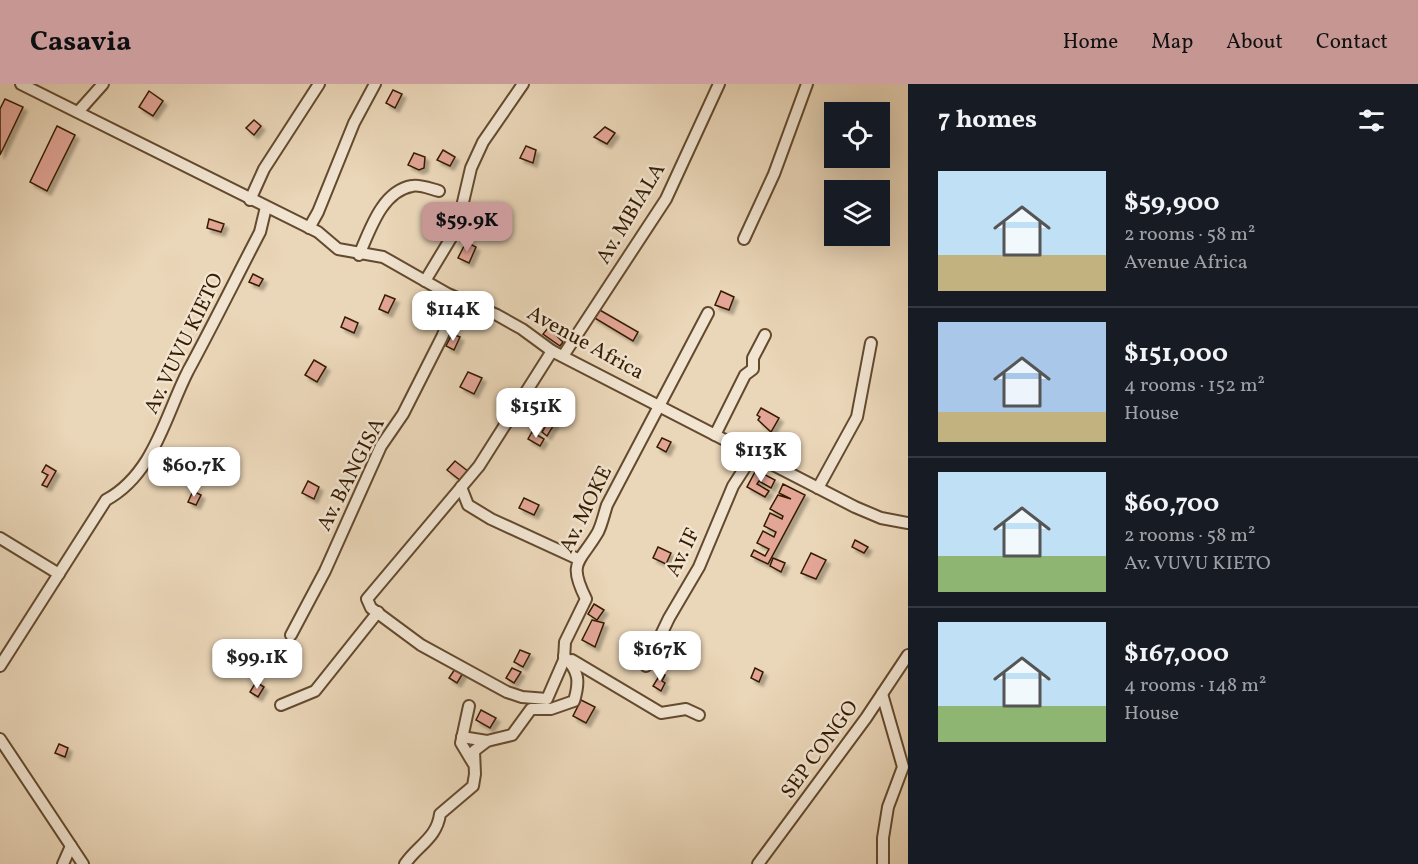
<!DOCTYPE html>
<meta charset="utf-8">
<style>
body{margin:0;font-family:Vollkorn,serif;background:#242831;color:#f1f3f6;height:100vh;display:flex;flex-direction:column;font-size:22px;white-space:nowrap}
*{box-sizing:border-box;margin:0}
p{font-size:20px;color:#9ea1a6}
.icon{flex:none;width:33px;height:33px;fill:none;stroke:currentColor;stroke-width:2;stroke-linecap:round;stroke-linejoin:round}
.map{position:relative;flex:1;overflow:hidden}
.panel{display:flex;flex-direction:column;background:#171b24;width:510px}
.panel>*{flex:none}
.tools{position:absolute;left:824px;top:18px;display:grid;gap:12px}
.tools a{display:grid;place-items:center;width:66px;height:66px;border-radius:0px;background:#171b24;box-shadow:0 6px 24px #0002;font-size:30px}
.price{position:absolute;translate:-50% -51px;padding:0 14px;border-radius:12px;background:#fff;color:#222;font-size:20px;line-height:39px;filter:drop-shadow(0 2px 3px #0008)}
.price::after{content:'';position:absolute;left:50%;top:36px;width:18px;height:14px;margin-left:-9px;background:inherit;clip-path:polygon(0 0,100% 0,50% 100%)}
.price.selected{background:#c59692;color:#111}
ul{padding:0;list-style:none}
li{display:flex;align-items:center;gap:18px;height:150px;padding:0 30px}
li+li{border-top:2px solid #363941}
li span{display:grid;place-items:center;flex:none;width:168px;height:120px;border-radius:0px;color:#555}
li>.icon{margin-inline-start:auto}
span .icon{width:72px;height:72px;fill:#fffc;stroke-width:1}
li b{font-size:26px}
h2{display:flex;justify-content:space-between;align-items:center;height:72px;padding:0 30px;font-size:26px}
header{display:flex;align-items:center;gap:36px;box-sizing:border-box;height:84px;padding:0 30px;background:#c59692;color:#111}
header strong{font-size:28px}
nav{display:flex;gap:33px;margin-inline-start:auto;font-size:21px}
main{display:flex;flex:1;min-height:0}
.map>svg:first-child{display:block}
.building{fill:#e2a596;stroke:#361c00;stroke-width:1.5;filter:url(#shadow)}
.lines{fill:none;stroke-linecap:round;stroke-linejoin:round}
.minor-casing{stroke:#634a2e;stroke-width:14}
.minor{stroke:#f1e4d1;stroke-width:10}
.labels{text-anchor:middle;stroke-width:5;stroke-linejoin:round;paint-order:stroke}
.street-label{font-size:21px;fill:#361c00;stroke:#f1e4d1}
</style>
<header>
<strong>Casavia</strong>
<nav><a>Home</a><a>Map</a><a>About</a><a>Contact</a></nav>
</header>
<main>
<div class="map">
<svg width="908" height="780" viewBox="0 0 908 780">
<defs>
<filter id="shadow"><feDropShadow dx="4" dy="4" stdDeviation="1.5" flood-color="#0004"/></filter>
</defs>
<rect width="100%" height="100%" fill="#ead6b8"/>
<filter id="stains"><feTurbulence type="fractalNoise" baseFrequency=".00333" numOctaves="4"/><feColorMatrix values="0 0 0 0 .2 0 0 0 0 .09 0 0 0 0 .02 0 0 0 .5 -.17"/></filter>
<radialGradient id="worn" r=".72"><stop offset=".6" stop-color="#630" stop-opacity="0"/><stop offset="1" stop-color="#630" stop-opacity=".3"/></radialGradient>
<g class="building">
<path d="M393 6 402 10 395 24 386 19Z"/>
<path d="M149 7 163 17 153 32 139 23Z"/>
<path d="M5 15 23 23 0 71V25Z"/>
<path d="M254 36 261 42 254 51 246 44Z"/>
<path d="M57 42 75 51 47 107 30 98Z"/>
<path d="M605 43 615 49 607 60 594 53Z"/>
<path d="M526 62 536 66 533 79 520 74Z"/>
<path d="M443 66 455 73 450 82 437 76Z"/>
<path d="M414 69 425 73 424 84 419 86 408 81Z"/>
<path d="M209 135 224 140 221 148 207 144Z"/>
<path d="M466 158 476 163 469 179 458 174Z"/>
<path d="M253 190 263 195 259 202 249 198Z"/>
<path d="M721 207 734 213 729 226 715 221Z"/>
<path d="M385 211 395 215 388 229 379 225Z"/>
<path d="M598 225 638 248 633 257 593 233Z"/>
<path d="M345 233 358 239 354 249 341 243Z"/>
<path d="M548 244 563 258 560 262 543 250Z"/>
<path d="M452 250 460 253 454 266 446 262Z"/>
<path d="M314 276 326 283 317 298 305 291Z"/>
<path d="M468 288 482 294 474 310 460 303Z"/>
<path d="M761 324 779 334 771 348 758 336 760 333 757 331Z"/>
<path d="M549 336 555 339 547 352 542 348Z"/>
<path d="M532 348 544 355 540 362 528 355Z"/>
<path d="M662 354 671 358 666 368 657 363Z"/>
<path d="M455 377 469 388 461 397 447 386Z"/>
<path d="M46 381 56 387 47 403 42 401 48 391 42 388Z"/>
<path d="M756 386 775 396 771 404 759 397 757 400 769 407 765 413 747 403Z"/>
<path d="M308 397 319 403 314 415 302 409Z"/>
<path d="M783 400 805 411 768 480 751 472 754 466 765 472 769 465 757 459 763 447 774 453 776 448 764 442 770 429 782 435 783 432 770 425 778 411 791 415 779 409Z"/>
<path d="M193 407 201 411 196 421 188 418Z"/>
<path d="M524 414 539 421 534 431 519 424Z"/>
<path d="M855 456 868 463 864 469 852 463Z"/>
<path d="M658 463 671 469 666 480 653 474Z"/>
<path d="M811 469 826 476 816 495 801 489Z"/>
<path d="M773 474 785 479 781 488 770 482Z"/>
<path d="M594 520 604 526 597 536 588 530Z"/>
<path d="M592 536 604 539 595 563 582 556Z"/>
<path d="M520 566 530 570 523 583 514 578Z"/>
<path d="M512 584 521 588 514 599 506 594Z"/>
<path d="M755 584 763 588 759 598 751 594Z"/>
<path d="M455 585 463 589 457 599 449 594Z"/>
<path d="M661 589 665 591 662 597 665 599 661 607 653 602Z"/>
<path d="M256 598 264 603 258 613 250 608Z"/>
<path d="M581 616 595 623 586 639 573 632Z"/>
<path d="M481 626 496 634 490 644 476 636Z"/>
<path d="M59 660 68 664 65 673 55 669Z"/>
</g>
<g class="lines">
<g class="minor-casing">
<g id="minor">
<path d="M21 0 318 148 338 165 383 173 448 210 497 231 522 245 552 267 855 423 881 434 908 439"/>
<path d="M78 28 103 0"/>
<path d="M250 116 264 85 319 0"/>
<path d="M309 144 318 128 354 39 375 0"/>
<path d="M744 155 774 90 807 0"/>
<path d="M359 171C370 146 382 107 412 102 419 100 431 105 439 107"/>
<path d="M425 197 457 144 471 84 483 58 523 0"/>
<path d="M552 267 479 382 367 515 371 524 421 561 507 608 522 613 547 615 564 576 565 558 586 515C567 477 580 479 598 448 602 440 604 430 607 421L708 229"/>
<path d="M563 272 666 115 719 0"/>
<path d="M715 351 745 291 753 285V274L765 251"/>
<path d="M461 403 468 421 491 435 578 475"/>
<path d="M818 404 857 333 871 259"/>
<path d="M0 454 59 490"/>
<path d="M291 551 325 487 381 362 403 330 442 253 459 214"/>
<path d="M572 576 661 629 686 625 699 631"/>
<path d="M0 582 106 416C154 390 165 332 188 287 213 241 236 194 260 148L266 123"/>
<path d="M646 582 669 534 699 483 733 402 753 371"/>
<path d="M882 610 903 683 888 723 883 754V780"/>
<path d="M281 621 315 607 378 528"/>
<path d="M469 622 461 659 473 679"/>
<path d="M462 653 487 657"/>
<path d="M0 655 83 780"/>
<path d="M63 780 71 762"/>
<path d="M405 780C417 762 437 754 440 730L473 702 475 690 474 667 487 657 512 651 531 625H551L574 617C580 597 579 587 564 572"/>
<path d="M758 780 866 634 908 571"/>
</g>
</g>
<use href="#minor" class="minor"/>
</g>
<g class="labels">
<g class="street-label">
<text transform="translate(630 129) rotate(-59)" y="7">Av. MBIALA</text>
<text transform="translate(586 258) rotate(29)" y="7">Avenue Africa</text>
<text transform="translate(183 259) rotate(-64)" y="7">Av. VUVU KIETO</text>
<text transform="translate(350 390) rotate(-63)" y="7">Av. BANGISA</text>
<text transform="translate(585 425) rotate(-64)" y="7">Av. MOKE</text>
<text transform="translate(682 468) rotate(-64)" y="7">Av. IF</text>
<text transform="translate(819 665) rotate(-54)" y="7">SEP CONGO</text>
</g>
</g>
<rect width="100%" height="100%" filter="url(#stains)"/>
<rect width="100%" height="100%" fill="url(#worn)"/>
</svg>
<div class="tools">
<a><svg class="icon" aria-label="locate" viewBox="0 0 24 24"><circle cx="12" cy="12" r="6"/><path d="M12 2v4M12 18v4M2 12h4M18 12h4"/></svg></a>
<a><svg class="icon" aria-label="layers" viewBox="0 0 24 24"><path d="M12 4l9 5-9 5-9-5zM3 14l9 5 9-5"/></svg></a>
</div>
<b class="price selected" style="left:467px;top:169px">$59.9K</b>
<b class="price" style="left:453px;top:258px">$114K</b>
<b class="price" style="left:536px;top:355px">$151K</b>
<b class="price" style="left:761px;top:399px">$113K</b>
<b class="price" style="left:194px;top:414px">$60.7K</b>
<b class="price" style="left:660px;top:598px">$167K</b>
<b class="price" style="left:257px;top:606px">$99.1K</b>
</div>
<section class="panel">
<h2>7 homes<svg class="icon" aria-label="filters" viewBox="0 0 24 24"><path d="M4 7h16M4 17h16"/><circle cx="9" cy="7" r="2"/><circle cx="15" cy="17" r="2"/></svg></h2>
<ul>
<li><span style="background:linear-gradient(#bfe0f5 70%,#c2b280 0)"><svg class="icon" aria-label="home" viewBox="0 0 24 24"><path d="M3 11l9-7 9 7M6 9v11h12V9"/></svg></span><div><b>$59,900</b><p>2 rooms · 58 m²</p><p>Avenue Africa</p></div></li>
<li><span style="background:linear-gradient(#a9c7e8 75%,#c2b280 0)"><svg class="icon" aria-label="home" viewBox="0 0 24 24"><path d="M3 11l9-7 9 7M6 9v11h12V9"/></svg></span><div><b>$151,000</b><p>4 rooms · 152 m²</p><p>House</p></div></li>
<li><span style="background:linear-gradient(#bfe0f5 70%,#8fb573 0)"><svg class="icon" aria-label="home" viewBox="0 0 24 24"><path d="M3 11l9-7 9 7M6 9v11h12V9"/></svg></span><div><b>$60,700</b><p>2 rooms · 58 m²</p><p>Av. VUVU KIETO</p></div></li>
<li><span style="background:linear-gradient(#bfe0f5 70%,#8fb573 0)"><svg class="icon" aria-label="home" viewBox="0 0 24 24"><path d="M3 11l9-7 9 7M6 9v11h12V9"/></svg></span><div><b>$167,000</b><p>4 rooms · 148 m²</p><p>House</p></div></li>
</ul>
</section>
</main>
